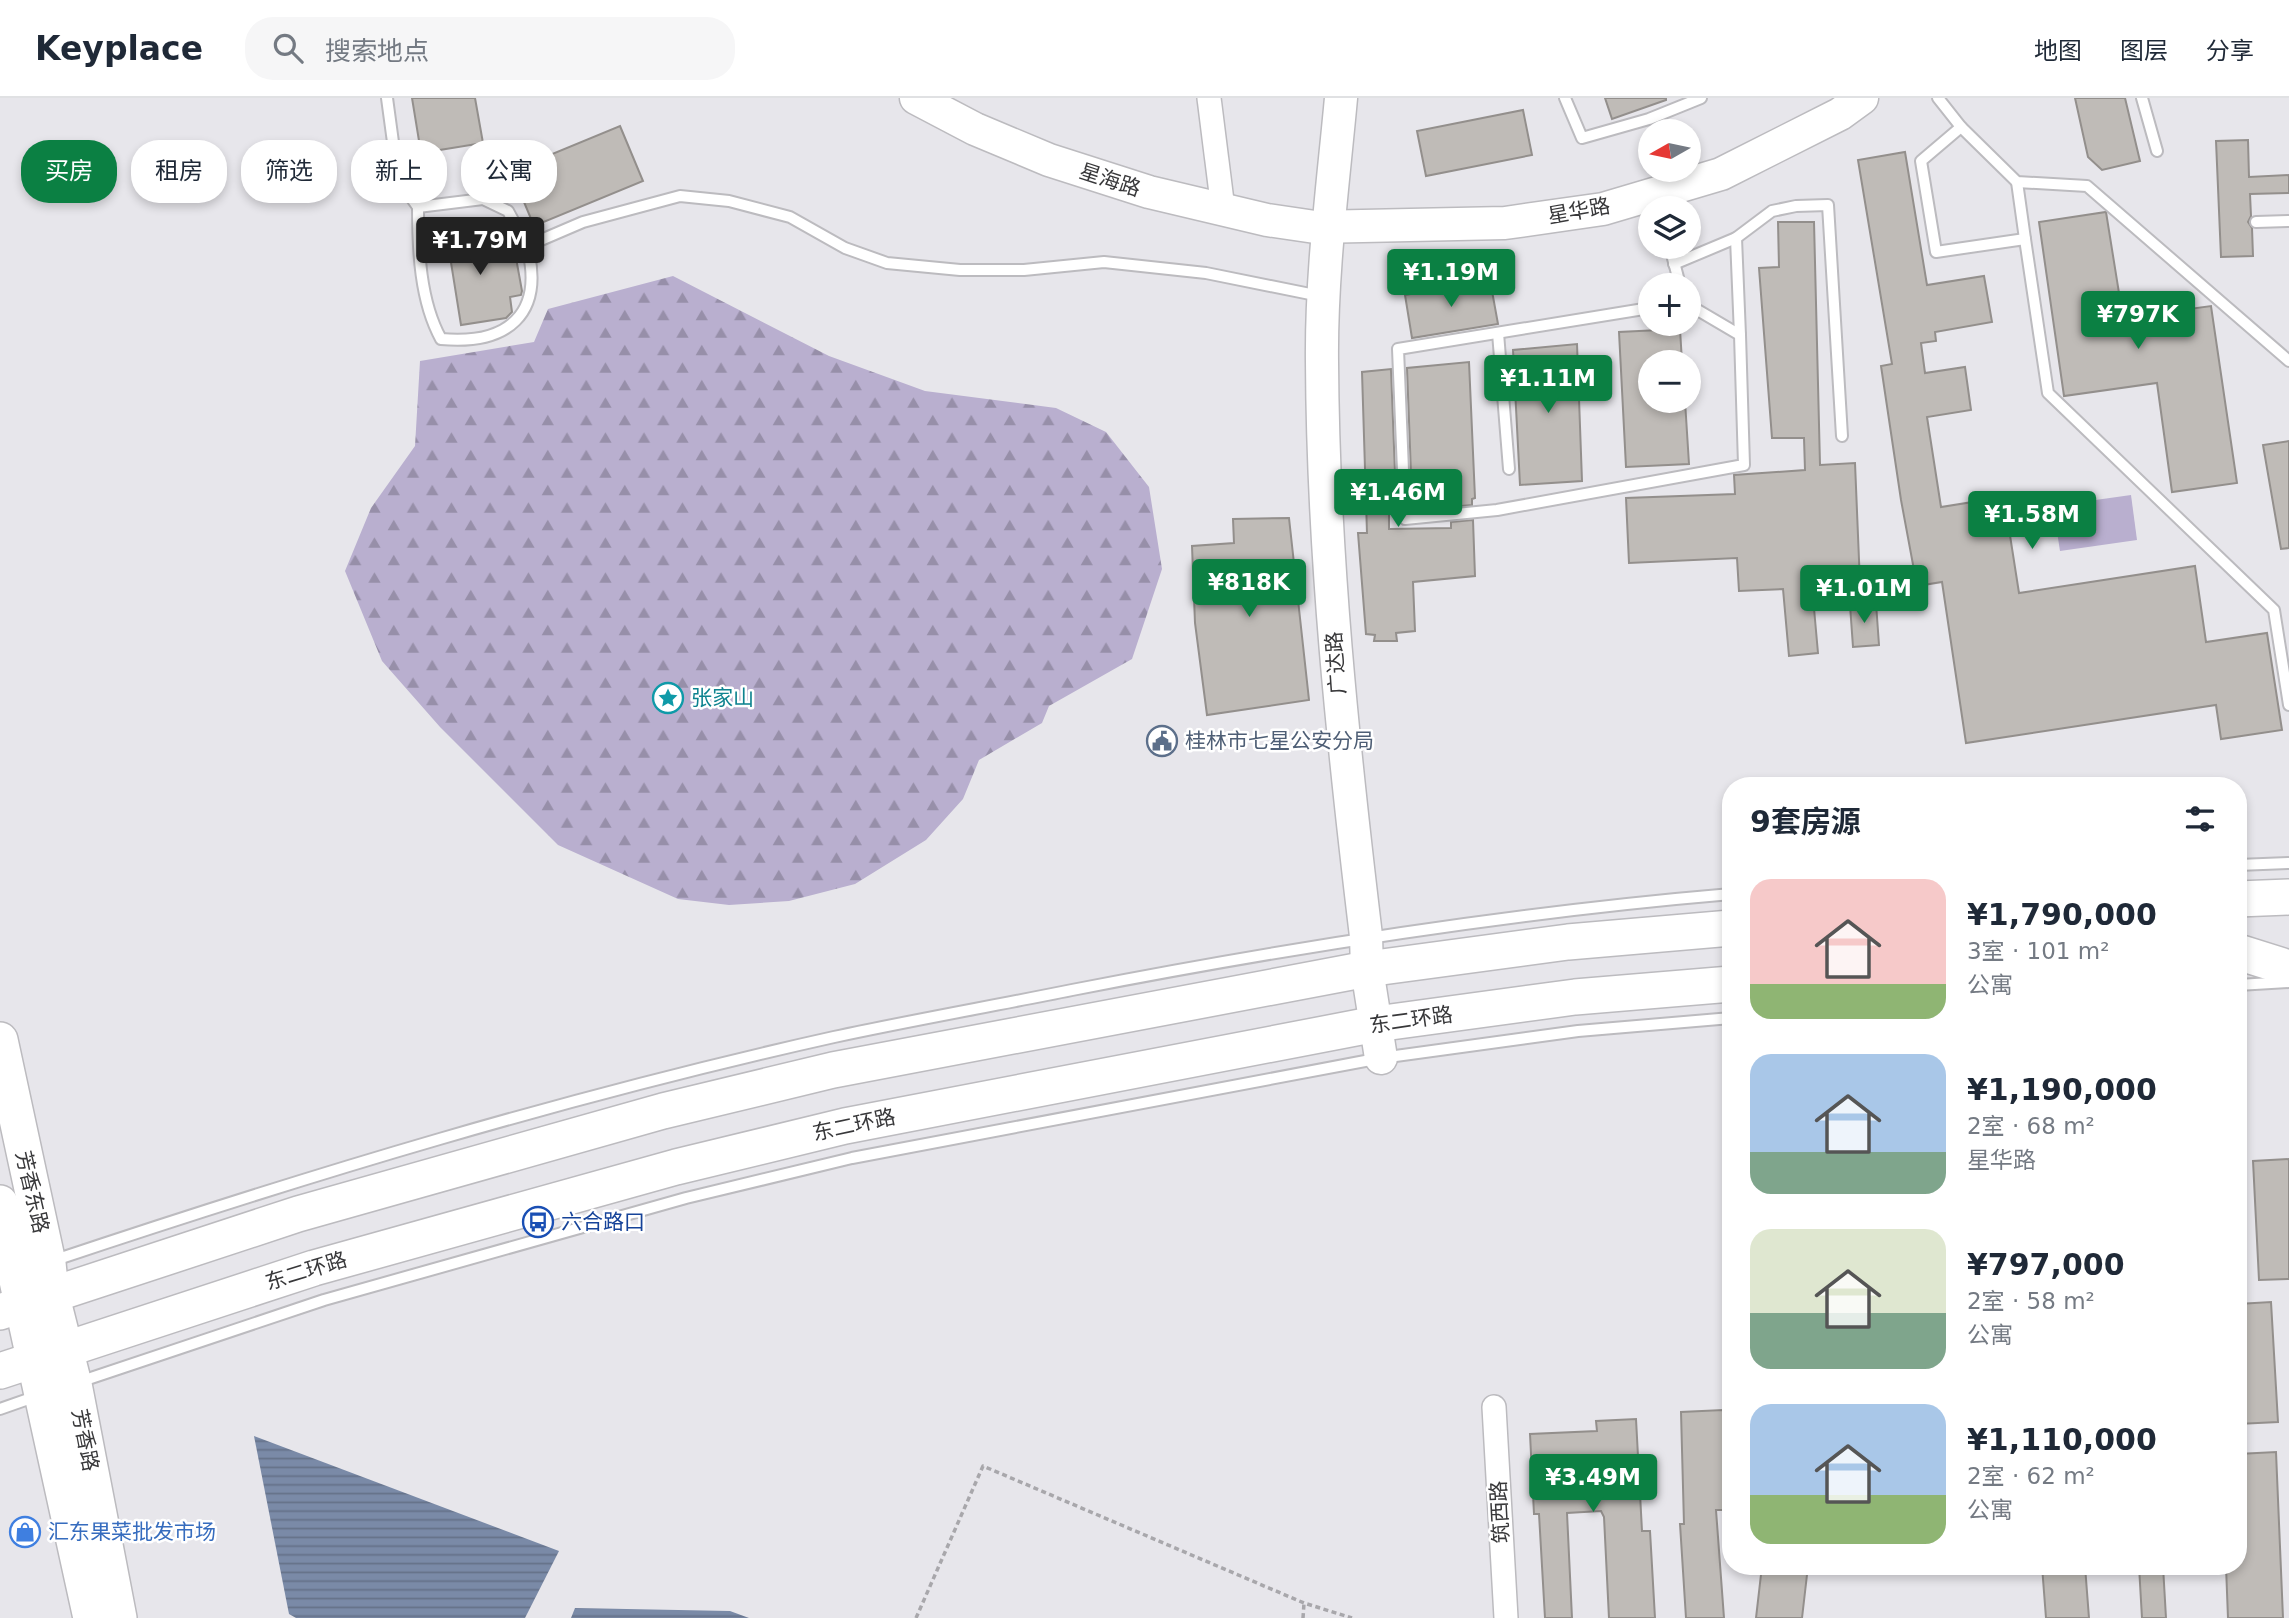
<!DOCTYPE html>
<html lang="zh">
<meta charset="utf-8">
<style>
body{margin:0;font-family:"DejaVu Sans","Noto Sans SC",sans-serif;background:#f6f6f7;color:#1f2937;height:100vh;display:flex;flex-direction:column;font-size:26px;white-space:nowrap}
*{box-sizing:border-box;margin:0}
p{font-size:23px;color:#747a83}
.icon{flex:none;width:38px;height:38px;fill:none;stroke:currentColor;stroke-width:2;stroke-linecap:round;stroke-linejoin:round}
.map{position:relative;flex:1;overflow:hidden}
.side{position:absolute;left:1722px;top:679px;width:525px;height:798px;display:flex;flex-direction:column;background:#fff;border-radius:28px;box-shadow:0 4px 10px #0003}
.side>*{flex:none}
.top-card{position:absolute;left:21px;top:42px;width:665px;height:63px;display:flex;gap:14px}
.needle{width:46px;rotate:261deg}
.fabs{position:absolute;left:1638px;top:21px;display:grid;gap:14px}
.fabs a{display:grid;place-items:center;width:63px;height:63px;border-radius:50%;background:#fff;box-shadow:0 4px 10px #0003;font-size:35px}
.price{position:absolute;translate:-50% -60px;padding:0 16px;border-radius:7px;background:#0b8043;color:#fff;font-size:23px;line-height:46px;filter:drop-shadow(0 2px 4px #0008)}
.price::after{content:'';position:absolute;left:50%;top:42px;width:21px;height:16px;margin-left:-10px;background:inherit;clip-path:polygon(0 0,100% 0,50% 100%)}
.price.selected{background:#222;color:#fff}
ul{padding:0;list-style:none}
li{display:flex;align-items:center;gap:21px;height:175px;padding:0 28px}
li span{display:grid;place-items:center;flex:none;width:196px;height:140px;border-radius:21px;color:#555}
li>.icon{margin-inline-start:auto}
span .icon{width:84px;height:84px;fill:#fffc;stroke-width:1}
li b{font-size:30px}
h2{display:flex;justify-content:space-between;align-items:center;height:84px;padding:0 28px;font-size:30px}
.chip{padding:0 24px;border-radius:28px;background:#fff;box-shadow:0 4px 10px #0003;font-size:24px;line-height:63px}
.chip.selected{background:#0b8043;color:#fff}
header{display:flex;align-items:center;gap:42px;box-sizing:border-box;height:98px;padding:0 35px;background:#fff;border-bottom:2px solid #e0e1e3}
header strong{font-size:33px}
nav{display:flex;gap:38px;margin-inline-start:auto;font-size:24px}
.search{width:490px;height:63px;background:#f6f6f7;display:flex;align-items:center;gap:18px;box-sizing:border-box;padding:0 24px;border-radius:28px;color:#747a83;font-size:26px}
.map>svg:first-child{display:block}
.forest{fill:url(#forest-firs)}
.park{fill:#b9afcf}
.water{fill:url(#water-rules)}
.building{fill:#bfbbb7;stroke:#938f8c;stroke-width:2}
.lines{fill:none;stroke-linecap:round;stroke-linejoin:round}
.lane-casing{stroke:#bcbbbf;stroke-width:14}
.street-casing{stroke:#bcbbbf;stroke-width:26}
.secondary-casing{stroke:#bcbbbf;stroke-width:35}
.primary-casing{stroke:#bcbbbf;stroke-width:38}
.path{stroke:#a8a7ab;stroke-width:3.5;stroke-dasharray:5 3.5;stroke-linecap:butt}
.lane{stroke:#fff;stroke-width:10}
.street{stroke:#fff;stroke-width:23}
.secondary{stroke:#fff;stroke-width:32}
.primary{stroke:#fff;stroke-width:35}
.labels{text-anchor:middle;stroke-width:5;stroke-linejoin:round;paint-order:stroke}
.street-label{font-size:21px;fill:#38383a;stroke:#fff}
.culture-label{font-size:21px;fill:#0d838f;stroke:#fff;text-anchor:start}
.service-label{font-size:21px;fill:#4e5e75;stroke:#fff;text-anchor:start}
.transit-label{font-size:21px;fill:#164399;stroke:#fff;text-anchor:start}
.shop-label{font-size:21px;fill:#366cbe;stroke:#fff;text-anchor:start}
</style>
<header>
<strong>Keyplace</strong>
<div class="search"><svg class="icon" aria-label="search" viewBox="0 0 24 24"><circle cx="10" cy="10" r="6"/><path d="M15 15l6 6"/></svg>搜索地点</div>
<nav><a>地图</a><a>图层</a><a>分享</a></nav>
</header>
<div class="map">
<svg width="2289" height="1520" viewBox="0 0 2289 1520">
<defs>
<pattern id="forest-firs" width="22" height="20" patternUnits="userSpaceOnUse" patternTransform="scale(1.75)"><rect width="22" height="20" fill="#b9afcf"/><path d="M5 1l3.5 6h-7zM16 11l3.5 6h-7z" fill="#978fa9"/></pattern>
<pattern id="water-rules" width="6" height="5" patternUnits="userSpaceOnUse" patternTransform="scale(1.75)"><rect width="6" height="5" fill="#7a8aa7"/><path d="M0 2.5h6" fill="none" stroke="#657289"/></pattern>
</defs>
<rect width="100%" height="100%" fill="#e7e6eb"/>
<path class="forest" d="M673 178 829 258 925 293 1056 310 1106 334 1149 389 1162 471 1132 561 1049 608 1042 625 979 662 963 701 926 742 855 786 789 803 729 807 678 801 558 747 440 629 382 563 345 473 371 410 415 348 420 263 534 244 548 211Z"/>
<path class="park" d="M2131 397 2137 442 2060 453 2053 408Z"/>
<g class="water">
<path d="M254 1338 559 1453 525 1520H296L289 1516Z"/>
<path d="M575 1510 730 1513 749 1520H571Z"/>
</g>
<g class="building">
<path d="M412 0H475L483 45 421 55Z"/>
<path d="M1605 0H1666V2L1612 21Z"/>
<path d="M2075 0H2125L2140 63 2102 72 2088 59Z"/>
<path d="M1523 12 1532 57 1426 78 1417 33Z"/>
<path d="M620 28 643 83 534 128 511 73Z"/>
<path d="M2248 42 2249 79 2289 77V95L2250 96 2251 118 2248 124 2252 130 2253 158 2221 159 2216 43Z"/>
<path d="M1905 54 1927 187 1984 178 1992 224 1935 234 1936 243 1921 245 1925 275 1965 269 1971 312 1927 319 1941 409 2004 399 2019 495 2195 468 2206 544 2267 535 2282 632 2221 641 2216 607 1966 645 1942 484 1917 488 1901 402 1881 268 1892 266 1858 62Z"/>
<path d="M2106 114 2123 220 2211 208 2237 385 2172 394 2157 285 2064 298 2039 124Z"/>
<path d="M477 121 484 165 516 160 522 193 521 197 510 199 512 214 506 220 461 227 445 127Z"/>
<path d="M1778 124H1814L1820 367 1855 365 1860 486 1812 488 1818 555 1789 558 1783 491 1739 493 1737 460 1629 465 1626 400 1735 396 1734 377 1805 372 1804 340H1772L1759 170 1779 169Z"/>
<path d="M1490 182 1498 226 1412 240 1405 197Z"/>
<path d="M1680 231 1682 264H1650V303H1685L1689 366 1626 369 1619 234Z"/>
<path d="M1577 246 1582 383 1520 387 1513 252Z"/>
<path d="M1469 264 1475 400 1472 401V407L1450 409V402H1412L1407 270Z"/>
<path d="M1391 271 1396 402H1389V431L1451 430V424L1473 422 1475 478 1413 484 1415 533 1396 535 1397 543H1374L1375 537 1366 536 1358 435H1367L1362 274Z"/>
<path d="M2289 343V450L2281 451 2263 347Z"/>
<path d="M1289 420 1309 602 1207 617 1195 525 1192 448 1234 445 1233 421Z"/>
<path d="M1876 505 1879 547 1853 549 1850 507Z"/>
<path d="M2289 1061V1181L2259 1182 2253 1063Z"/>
<path d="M2271 1204 2278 1324 2238 1326V1206Z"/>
<path d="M1723 1312 1727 1412H1716L1724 1520H1686L1680 1426H1684L1681 1314Z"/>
<path d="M1636 1321 1642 1433H1650L1655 1520H1609L1604 1419 1601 1413 1567 1415 1572 1520H1545L1539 1416H1534L1530 1336 1597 1333 1596 1323Z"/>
<path d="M2276 1354 2283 1520H2228L2226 1468H2238V1356Z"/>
<path d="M1762 1468H1808L1802 1520H1756Z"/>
<path d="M2042 1468H2085L2089 1520H2046Z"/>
<path d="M2139 1468H2163L2166 1520H2142Z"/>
</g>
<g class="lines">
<g class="lane-casing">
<g id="lane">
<path d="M387 0 398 81 418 109"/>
<path d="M1565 0 1582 40 1649 21 1701 0"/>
<path d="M1938 0 1961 29 2017 84 2087 88 2289 263"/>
<path d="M2142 0 2157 53"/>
<path d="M1961 29 1921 63 1936 154 2025 141 2048 295 2274 512 2289 607"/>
<path d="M2017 84 2025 141"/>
<path d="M2256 124 2289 123"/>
<path d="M1736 140 1740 237"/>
<path d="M527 148C545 217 507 247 441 241 420 203 418 152 418 109L483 101 508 113 527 148 583 124 680 98 729 103 790 119 845 150 887 165 960 172H1024L1104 164 1206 175 1320 198"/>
<path d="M1670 149 1680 187"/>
<path d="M1674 166 1736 140 1772 113 1796 108 1828 107 1842 338"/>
<path d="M1650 210 1398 251 1405 421 1497 412 1744 367 1740 237 1689 207"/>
<path d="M1498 235 1509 371"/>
<path d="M2238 767 2289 765"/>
<path d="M2238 887 2289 884"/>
<path d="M52 1163C309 1077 569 998 834 939 913 922 993 908 1072 892 1292 849 1507 815 1731 796"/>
<path d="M79 1284 324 1202 686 1100 852 1060 1381 960 1578 933 1731 920"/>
<path d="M0 1311 37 1298"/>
</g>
</g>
<g class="street-casing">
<g id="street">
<path d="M1209 0 1223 111"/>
<path d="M1494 1309 1506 1520"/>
</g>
</g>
<g class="secondary-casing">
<g id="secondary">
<path d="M916 0 975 31 1049 62 1149 94 1267 122 1315 129 1505 125 1603 111 1721 76 1840 16 1862 0"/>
<path d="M1341 0C1333 87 1321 176 1322 264 1323 456 1343 647 1366 838L1367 871 1381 960"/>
</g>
</g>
<g class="primary-casing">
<g id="primary">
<path d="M2238 801 2289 799"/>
<path d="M2238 854 2289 870"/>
<path d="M0 942 48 1165 51 1195 74 1286 119 1520"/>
<path d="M0 1105 91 1520"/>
<path d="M0 1214 298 1116 663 1013 833 972 1367 871 1568 844 1731 830"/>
<path d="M0 1273 314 1170 676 1069 845 1028 1376 926 1575 899 1731 886"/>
</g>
</g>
<g class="path">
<path d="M916 1520 983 1368 1304 1505 1352 1520"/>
<path d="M1303 1520 1304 1505"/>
</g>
<use href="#lane" class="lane"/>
<use href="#street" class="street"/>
<use href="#secondary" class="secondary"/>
<use href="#primary" class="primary"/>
</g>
<defs>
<g id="sight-ring" transform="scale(1.575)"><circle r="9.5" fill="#fff" stroke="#0f9aa8" stroke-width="1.5"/><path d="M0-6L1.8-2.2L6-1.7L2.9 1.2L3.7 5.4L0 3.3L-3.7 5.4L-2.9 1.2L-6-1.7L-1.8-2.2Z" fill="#0f9aa8"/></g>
<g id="civic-ring" transform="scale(1.575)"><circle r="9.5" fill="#fff" stroke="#5c6f8a" stroke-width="1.5"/><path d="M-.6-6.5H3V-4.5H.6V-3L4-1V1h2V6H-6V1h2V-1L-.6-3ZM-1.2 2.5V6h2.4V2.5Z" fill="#5c6f8a"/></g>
<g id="bus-ring" transform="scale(1.575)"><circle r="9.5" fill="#fff" stroke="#1a4fb4" stroke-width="1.5"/><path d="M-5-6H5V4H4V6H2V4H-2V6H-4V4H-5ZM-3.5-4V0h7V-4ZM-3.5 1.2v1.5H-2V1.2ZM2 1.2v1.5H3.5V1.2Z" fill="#1a4fb4"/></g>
<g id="shop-ring" transform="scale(1.575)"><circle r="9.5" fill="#fff" stroke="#3f7fe0" stroke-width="1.5"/><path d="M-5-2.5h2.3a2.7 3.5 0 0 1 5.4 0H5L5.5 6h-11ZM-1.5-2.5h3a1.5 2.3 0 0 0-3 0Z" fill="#3f7fe0"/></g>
</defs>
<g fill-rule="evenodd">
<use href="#sight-ring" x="668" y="600"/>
<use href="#civic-ring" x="1162" y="643"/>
<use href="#bus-ring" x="538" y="1124"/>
<use href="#shop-ring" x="25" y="1434"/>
</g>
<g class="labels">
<g class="street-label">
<text transform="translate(1110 82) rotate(18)" y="7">星海路</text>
<text transform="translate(1579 113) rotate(-10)" y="7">星华路</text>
<text transform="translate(1336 565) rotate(-94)" y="7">广达路</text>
<text transform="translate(1411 922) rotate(-8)" y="7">东二环路</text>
<text transform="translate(854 1027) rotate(-12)" y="7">东二环路</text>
<text transform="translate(32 1094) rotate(77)" y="7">芳香东路</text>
<text transform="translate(306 1173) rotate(-17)" y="7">东二环路</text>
<text transform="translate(85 1342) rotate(79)" y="7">芳香路</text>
<text transform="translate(1500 1414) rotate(-93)" y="7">筑西路</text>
</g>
<g class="culture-label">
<text x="691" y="607">张家山</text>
</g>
<g class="service-label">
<text x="1185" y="650">桂林市七星公安分局</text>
</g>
<g class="transit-label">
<text x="561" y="1131">六合路口</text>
</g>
<g class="shop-label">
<text x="48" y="1441">汇东果菜批发市场</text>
</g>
</g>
</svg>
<div class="fabs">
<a><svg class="needle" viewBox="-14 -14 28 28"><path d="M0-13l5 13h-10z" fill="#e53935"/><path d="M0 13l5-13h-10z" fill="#747a83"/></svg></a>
<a><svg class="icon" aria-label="layers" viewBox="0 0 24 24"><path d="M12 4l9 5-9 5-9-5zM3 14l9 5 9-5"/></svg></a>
<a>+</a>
<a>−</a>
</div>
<b class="price selected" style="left:480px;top:179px">¥1.79M</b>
<b class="price" style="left:1451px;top:211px">¥1.19M</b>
<b class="price" style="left:2138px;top:253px">¥797K</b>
<b class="price" style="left:1548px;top:317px">¥1.11M</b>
<b class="price" style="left:1398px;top:431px">¥1.46M</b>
<b class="price" style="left:2032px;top:453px">¥1.58M</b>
<b class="price" style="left:1249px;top:521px">¥818K</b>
<b class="price" style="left:1864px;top:527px">¥1.01M</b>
<b class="price" style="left:1593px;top:1416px">¥3.49M</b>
<div class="top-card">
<a class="chip selected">买房</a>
<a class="chip">租房</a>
<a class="chip">筛选</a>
<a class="chip">新上</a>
<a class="chip">公寓</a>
</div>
<section class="side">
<h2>9套房源<svg class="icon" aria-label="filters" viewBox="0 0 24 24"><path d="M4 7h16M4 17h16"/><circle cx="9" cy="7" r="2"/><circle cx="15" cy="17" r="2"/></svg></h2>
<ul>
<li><span style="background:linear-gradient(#f6c9c9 75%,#8fb573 0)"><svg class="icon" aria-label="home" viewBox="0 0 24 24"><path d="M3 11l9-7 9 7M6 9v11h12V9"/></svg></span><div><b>¥1,790,000</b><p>3室 · 101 m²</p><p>公寓</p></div></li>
<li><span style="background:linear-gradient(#a9c7e8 70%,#7fa58c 0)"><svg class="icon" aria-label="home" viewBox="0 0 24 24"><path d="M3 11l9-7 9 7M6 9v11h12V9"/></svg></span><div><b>¥1,190,000</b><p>2室 · 68 m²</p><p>星华路</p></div></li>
<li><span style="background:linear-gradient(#dfe7d0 60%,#7fa58c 0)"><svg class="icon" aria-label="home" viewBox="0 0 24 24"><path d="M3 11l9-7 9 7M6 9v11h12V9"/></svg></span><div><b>¥797,000</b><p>2室 · 58 m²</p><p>公寓</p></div></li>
<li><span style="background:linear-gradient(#a9c7e8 65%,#8fb573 0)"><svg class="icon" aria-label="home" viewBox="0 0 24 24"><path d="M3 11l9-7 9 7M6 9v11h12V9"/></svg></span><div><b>¥1,110,000</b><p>2室 · 62 m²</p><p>公寓</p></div></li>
</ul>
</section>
</div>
